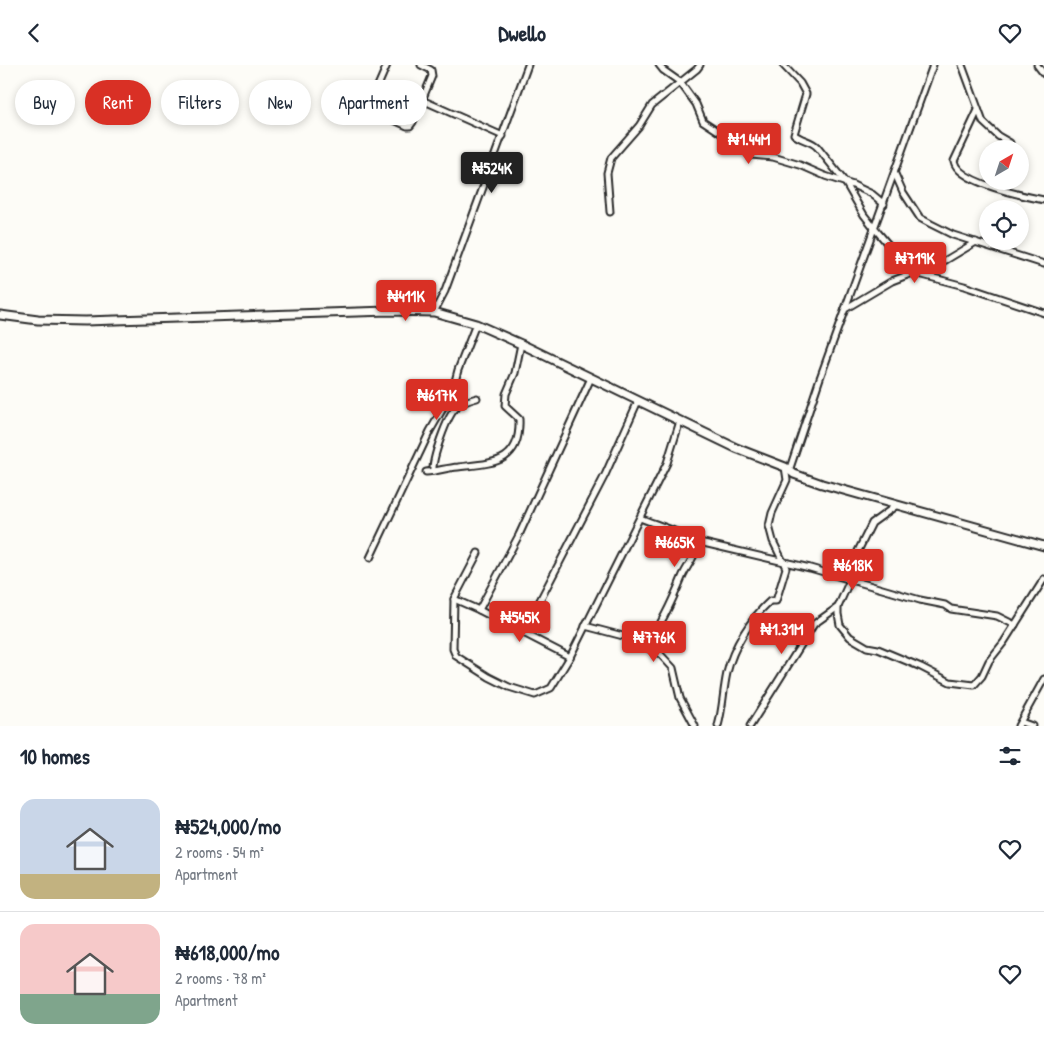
<!DOCTYPE html>
<meta charset="utf-8">
<style>
body{margin:0;font-family:"Patrick Hand",sans-serif;background:#f2f2f3;color:#1f2937;height:100vh;display:flex;flex-direction:column;font-size:19px;white-space:nowrap}
*{box-sizing:border-box;margin:0}
p{font-size:16px;color:#747a83}
.icon{flex:none;width:28px;height:28px;fill:none;stroke:currentColor;stroke-width:2;stroke-linecap:round;stroke-linejoin:round}
.map{position:relative;height:661px;overflow:hidden}
.drawer{display:flex;flex-direction:column;background:#fff;flex:1}
.drawer>*{flex:none}
.banner{position:absolute;left:15px;top:15px;width:500px;height:45px;display:flex;gap:10px}
.needle{width:32px;rotate:39deg}
.buttons{position:absolute;left:979px;top:75px;display:grid;gap:10px}
.buttons a{display:grid;place-items:center;width:50px;height:50px;border-radius:50%;background:#fff;box-shadow:0 2px 8px #0003;font-size:25px}
.price{position:absolute;translate:-50% -42px;padding:0 11px;border-radius:5px;background:#d93025;color:#fff;font-size:16px;line-height:32px;filter:drop-shadow(0 1px 2px #0008)}
.price::after{content:'';position:absolute;left:50%;top:30px;width:15px;height:11px;margin-left:-8px;background:inherit;clip-path:polygon(0 0,100% 0,50% 100%)}
.price.current{background:#222;color:#fff}
ul{padding:0;list-style:none}
li{display:flex;align-items:center;gap:15px;height:125px;padding:0 20px}
li+li{border-top:1px solid #e0e1e3}
li span{display:grid;place-items:center;flex:none;width:140px;height:100px;border-radius:15px;color:#555}
li>.icon{margin-inline-start:auto}
span .icon{width:60px;height:60px;fill:#fffc;stroke-width:1}
li b{font-size:21px}
h2{display:flex;justify-content:space-between;align-items:center;height:60px;padding:0 20px;font-size:21px}
.chip{padding:0 18px;border-radius:22px;background:#fff;box-shadow:0 2px 8px #0003;font-size:18px;line-height:45px}
.chip.current{background:#d93025;color:#fff}
header{display:flex;justify-content:space-between;align-items:center;height:65px;padding:0 20px;background:#fff;font-size:22px;font-weight:700}
.map>svg:first-child{display:block}
.lines{fill:none;stroke-linecap:round;stroke-linejoin:round}
.minor-casing{stroke:#2b2b2b;stroke-width:9}
.major-casing{stroke:#2b2b2b;stroke-width:11}
.minor{stroke:#fdfcf7;stroke-width:5}
.major{stroke:#fdfcf7;stroke-width:7}
</style>
<header><svg class="icon" aria-label="back" viewBox="0 0 24 24"><path d="M15 5l-7 7 7 7"/></svg>Dwello<svg class="icon" aria-label="heart" viewBox="0 0 24 24"><path d="M12 20l-8-8c-3-5 5-10 8-4 3-6 11-1 8 4z"/></svg></header>
<div class="map">
<svg width="1044" height="661" viewBox="0 0 1044 661">
<rect width="100%" height="100%" fill="#fdfcf7"/>
<filter id="ink" filterUnits="userSpaceOnUse"><feTurbulence type="fractalNoise" baseFrequency=".02" numOctaves="2"/><feDisplacementMap in="SourceGraphic" scale="10" xChannelSelector="R" yChannelSelector="G"/><feConvolveMatrix kernelMatrix="1 2 1 2 8 2 1 2 1" color-interpolation-filters="sRGB"/></filter>
<g filter="url(#ink)">
<g class="lines">
<g class="minor-casing">
<g id="minor">
<path d="M387 0 370 39 374 46 407 61H410L413 57 432 11 431 5 421 0"/>
<path d="M659 0 663 5 680 17 696 39 703 56 729 73 751 90 773 92 800 100 825 111 853 120 872 129 884 139"/>
<path d="M783 0 800 18 806 29 794 69C801 76 812 75 818 83L845 117 864 150 875 164 903 197 915 208 964 221 1044 248"/>
<path d="M962 0 983 57 998 71 1010 78"/>
<path d="M1037 0 1044 9"/>
<path d="M422 35 503 71"/>
<path d="M978 45 954 96C958 118 1024 131 1044 135"/>
<path d="M895 109 903 127 920 153 931 159 953 170 1044 199"/>
<path d="M610 147 607 108 611 93 639 61 652 40 697 4 700 0"/>
<path d="M845 244 892 216 946 195 976 177"/>
<path d="M434 247 445 226 528 0"/>
<path d="M433 406C432 394 447 351 456 343 462 337 469 335 477 333"/>
<path d="M426 407C437 406 447 403 458 402 493 398 521 399 519 354L505 341 506 329 515 308 521 279"/>
<path d="M897 440 872 458 858 486V498L855 507 850 515 838 542V549L840 560 850 572 867 582 878 584 921 602 950 617 974 620 982 611 989 596 1004 577 1044 514"/>
<path d="M640 453C649 457 689 470 693 475 695 476 697 481 697 482 694 493 688 500 683 510 676 527 662 560 650 573 648 575 644 577 641 579"/>
<path d="M695 476 810 503 920 535 945 540 951 544 997 551 1015 560"/>
<path d="M478 488 454 534 453 584 456 591 489 612 509 622 535 630 551 623 570 592 667 398 680 356"/>
<path d="M370 493 430 366 452 328 458 305 476 259"/>
<path d="M454 534 479 545 519 470 591 313"/>
<path d="M479 545 570 592"/>
<path d="M585 561 623 571 660 589 673 603 680 633 695 661"/>
<path d="M523 568 605 410 638 336"/>
<path d="M1021 657 1032 661"/>
<path d="M718 661C723 643 723 626 727 608 733 582 751 553 770 536H776L786 503 773 476 769 461 772 448 787 415 785 402 790 403 820 313 933 0"/>
<path d="M750 661 814 559 838 542"/>
<path d="M1018 661 1044 614"/>
</g>
</g>
<g class="major-casing">
<path id="major" d="M0 250 38 255 85 256 388 246 434 247 476 259 521 279 736 383 785 402 794 409 822 419 1044 481"/>
</g>
<use href="#minor" class="minor"/>
<use href="#major" class="major"/>
</g>
</g>
</svg>
<div class="buttons">
<a><svg class="needle" viewBox="-14 -14 28 28"><path d="M0-13l5 13h-10z" fill="#e53935"/><path d="M0 13l5-13h-10z" fill="#747a83"/></svg></a>
<a><svg class="icon" aria-label="locate" viewBox="0 0 24 24"><circle cx="12" cy="12" r="6"/><path d="M12 2v4M12 18v4M2 12h4M18 12h4"/></svg></a>
</div>
<b class="price" style="left:749px;top:100px">₦1.44M</b>
<b class="price current" style="left:492px;top:129px">₦524K</b>
<b class="price" style="left:915px;top:219px">₦719K</b>
<b class="price" style="left:406px;top:257px">₦411K</b>
<b class="price" style="left:437px;top:356px">₦617K</b>
<b class="price" style="left:675px;top:503px">₦665K</b>
<b class="price" style="left:853px;top:526px">₦618K</b>
<b class="price" style="left:520px;top:578px">₦545K</b>
<b class="price" style="left:782px;top:590px">₦1.31M</b>
<b class="price" style="left:654px;top:598px">₦776K</b>
<div class="banner">
<a class="chip">Buy</a>
<a class="chip current">Rent</a>
<a class="chip">Filters</a>
<a class="chip">New</a>
<a class="chip">Apartment</a>
</div>
</div>
<section class="drawer">
<h2>10 homes<svg class="icon" aria-label="filters" viewBox="0 0 24 24"><path d="M4 7h16M4 17h16"/><circle cx="9" cy="7" r="2"/><circle cx="15" cy="17" r="2"/></svg></h2>
<ul>
<li><span style="background:linear-gradient(#c9d6e8 75%,#c2b280 0)"><svg class="icon" aria-label="home" viewBox="0 0 24 24"><path d="M3 11l9-7 9 7M6 9v11h12V9"/></svg></span><div><b>₦524,000/mo</b><p>2 rooms · 54 m²</p><p>Apartment</p></div><svg class="icon" aria-label="heart" viewBox="0 0 24 24"><path d="M12 20l-8-8c-3-5 5-10 8-4 3-6 11-1 8 4z"/></svg></li>
<li><span style="background:linear-gradient(#f6c9c9 70%,#7fa58c 0)"><svg class="icon" aria-label="home" viewBox="0 0 24 24"><path d="M3 11l9-7 9 7M6 9v11h12V9"/></svg></span><div><b>₦618,000/mo</b><p>2 rooms · 78 m²</p><p>Apartment</p></div><svg class="icon" aria-label="heart" viewBox="0 0 24 24"><path d="M12 20l-8-8c-3-5 5-10 8-4 3-6 11-1 8 4z"/></svg></li>
</ul>
</section>
